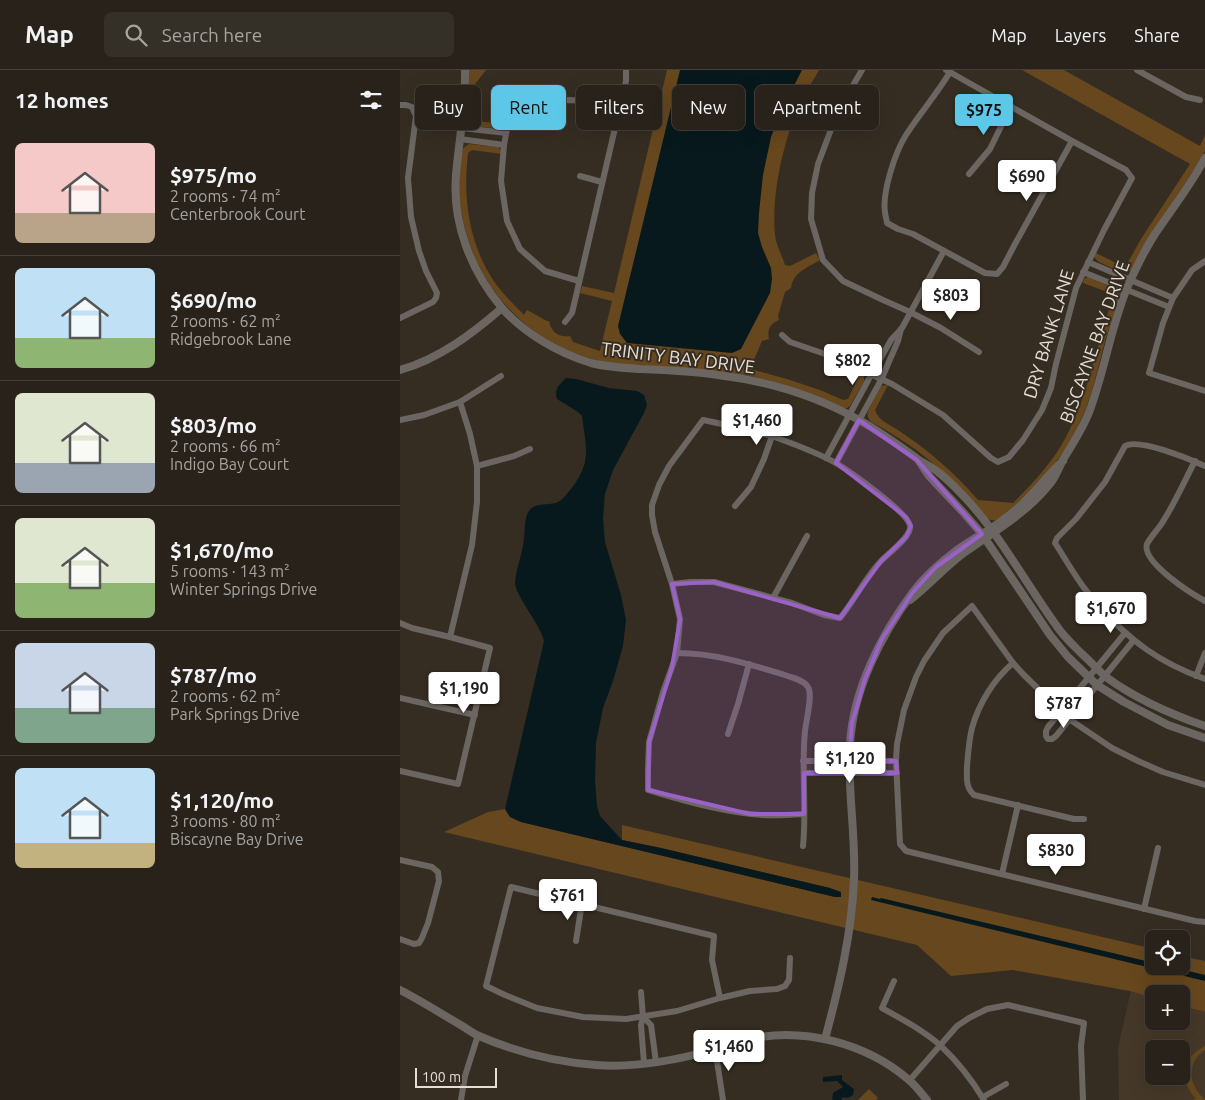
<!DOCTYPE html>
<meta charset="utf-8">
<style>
body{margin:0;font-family:Ubuntu,sans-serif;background:#342f27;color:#f1f3f6;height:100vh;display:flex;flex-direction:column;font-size:19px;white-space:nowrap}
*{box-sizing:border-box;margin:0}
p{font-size:16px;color:#a5a4a2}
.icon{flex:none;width:28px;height:28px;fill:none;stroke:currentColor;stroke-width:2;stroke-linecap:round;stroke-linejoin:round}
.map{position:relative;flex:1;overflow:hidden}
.panel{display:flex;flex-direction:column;background:#28221a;width:400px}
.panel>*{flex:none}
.top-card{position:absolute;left:15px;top:15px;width:475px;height:45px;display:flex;gap:10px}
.tools{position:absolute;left:745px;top:860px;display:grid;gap:10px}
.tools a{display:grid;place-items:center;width:45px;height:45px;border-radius:8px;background:#28221a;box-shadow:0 5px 20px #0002,0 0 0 1px #443f39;font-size:25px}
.scale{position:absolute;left:15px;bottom:12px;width:82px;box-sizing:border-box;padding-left:5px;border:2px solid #e4ded7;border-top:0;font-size:14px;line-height:18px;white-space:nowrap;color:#e4ded7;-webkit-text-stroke:4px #362d22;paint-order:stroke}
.price{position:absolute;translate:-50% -42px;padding:0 11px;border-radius:5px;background:#fff;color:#222;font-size:16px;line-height:32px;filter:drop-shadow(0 1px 2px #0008)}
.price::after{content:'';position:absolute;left:50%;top:30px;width:15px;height:11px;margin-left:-8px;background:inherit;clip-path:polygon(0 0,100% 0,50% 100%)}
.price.active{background:#5cc7e7;color:#111}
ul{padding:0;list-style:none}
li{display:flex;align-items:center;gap:15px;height:125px;padding:0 15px}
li+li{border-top:1px solid #443f39}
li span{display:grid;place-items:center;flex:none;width:140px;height:100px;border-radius:8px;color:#555}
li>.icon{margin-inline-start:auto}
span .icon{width:60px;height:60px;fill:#fffc;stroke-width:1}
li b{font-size:21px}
h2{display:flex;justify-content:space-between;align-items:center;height:60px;padding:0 15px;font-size:21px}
.chip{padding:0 18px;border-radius:8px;background:#28221a;box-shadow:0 5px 20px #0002,0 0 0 1px #443f39;font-size:18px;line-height:45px}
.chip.active{background:#5cc7e7;color:#111}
header{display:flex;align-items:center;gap:30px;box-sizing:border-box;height:70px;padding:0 25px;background:#28221a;border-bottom:1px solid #443f39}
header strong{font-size:24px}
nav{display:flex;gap:28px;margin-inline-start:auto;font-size:18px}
.search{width:350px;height:45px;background:#342f27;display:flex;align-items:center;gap:12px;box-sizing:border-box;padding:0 18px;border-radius:8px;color:#a5a4a2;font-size:19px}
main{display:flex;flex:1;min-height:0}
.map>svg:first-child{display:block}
.built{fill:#453828;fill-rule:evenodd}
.green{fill:#67471d}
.water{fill:#08191e}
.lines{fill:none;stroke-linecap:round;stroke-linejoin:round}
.minor{stroke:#6b6661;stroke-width:6}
.tertiary{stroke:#6b6661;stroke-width:8}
.marked{fill:#9a61c6;fill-opacity:0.2;stroke:#9a61c6;stroke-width:4;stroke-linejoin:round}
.labels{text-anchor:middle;stroke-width:4;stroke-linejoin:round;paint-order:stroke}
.street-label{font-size:18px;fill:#e4ded7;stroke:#362d22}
</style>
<header>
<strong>Map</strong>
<div class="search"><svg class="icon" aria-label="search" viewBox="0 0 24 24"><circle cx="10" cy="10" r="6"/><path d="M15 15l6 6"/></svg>Search here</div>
<nav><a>Map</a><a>Layers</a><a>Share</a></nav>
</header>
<main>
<section class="panel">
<h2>12 homes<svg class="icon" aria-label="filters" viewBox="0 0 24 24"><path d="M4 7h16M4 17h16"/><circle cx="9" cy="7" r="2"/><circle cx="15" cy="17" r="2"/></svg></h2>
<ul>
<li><span style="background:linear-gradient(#f6c9c9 70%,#b9a48a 0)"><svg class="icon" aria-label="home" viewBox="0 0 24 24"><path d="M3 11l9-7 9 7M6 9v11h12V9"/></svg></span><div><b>$975/mo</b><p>2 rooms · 74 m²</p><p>Centerbrook Court</p></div></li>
<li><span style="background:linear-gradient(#bfe0f5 70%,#8fb573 0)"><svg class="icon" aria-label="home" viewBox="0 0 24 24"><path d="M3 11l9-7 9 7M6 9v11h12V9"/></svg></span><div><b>$690/mo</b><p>2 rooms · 62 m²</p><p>Ridgebrook Lane</p></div></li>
<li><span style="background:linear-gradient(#dfe7d0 70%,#9aa5b1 0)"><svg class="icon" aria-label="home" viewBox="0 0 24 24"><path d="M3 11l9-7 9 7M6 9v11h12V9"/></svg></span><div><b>$803/mo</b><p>2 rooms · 66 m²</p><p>Indigo Bay Court</p></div></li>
<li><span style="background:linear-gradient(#dfe7d0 65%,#8fb573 0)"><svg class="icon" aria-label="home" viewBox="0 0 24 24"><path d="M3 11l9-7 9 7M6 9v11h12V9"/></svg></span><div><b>$1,670/mo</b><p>5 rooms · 143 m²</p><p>Winter Springs Drive</p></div></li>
<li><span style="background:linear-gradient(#c9d6e8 65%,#7fa58c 0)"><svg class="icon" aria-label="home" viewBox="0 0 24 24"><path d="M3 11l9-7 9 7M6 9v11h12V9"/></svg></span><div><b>$787/mo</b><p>2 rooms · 62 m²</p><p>Park Springs Drive</p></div></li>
<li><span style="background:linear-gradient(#bfe0f5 75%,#c2b280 0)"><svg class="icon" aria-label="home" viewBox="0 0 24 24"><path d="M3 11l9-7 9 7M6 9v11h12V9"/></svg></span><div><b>$1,120/mo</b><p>3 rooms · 80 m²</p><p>Biscayne Bay Drive</p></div></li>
</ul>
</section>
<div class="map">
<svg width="805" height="1030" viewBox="0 0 805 1030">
<rect width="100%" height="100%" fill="#362d22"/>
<path class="built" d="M731 920 754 927V951H781V936L805 942V1030H719L718 978ZM754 979H781V1006H754Z"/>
<g class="green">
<path d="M69 0H86L75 14 73 46 76 51 106 54 101 59 72 56 67 51Z"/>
<path d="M267 0H419C415 8 410 15 405 23 385 63 371 121 375 165 376 175 382 185 385 195L390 196 416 183 420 190C407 198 393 202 391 218L385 222 378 246 379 250C370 254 367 259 369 269L362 271 350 299 387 309 420 320 443 330 448 329 461 302C464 305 465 306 464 311L450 336 447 338H443C410 325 378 310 343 305 312 300 280 298 249 296 233 295 215 295 200 291 126 274 72 213 61 139 58 123 59 106 61 90 62 87 62 82 63 79 65 76 66 76 69 74L98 77 102 81V84L72 80 68 83C63 128 68 171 93 210 102 223 113 234 124 245L127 240 147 251H149C151 262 159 268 170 266L173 272 200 281 212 231 180 223 182 216 214 223Z"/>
<path d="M622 0H664L800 76 805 65V81L796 97 750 167 732 200 727 202H721L699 192 694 187 696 183 722 196 727 194 741 169 790 94Z"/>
<path d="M688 207 715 219 720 224 719 228 705 271 692 321 685 341 675 363 663 383 648 402 627 426 600 448C596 451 593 451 588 449 573 433 558 415 542 401 521 382 496 365 471 352 468 348 467 346 468 341L481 316 488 315 475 340C478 350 490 355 498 360 528 380 555 403 578 430L613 433C633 413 653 392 666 367 689 324 696 274 713 228L710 223 683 213 684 209Z"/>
<path d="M105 739 110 747 121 752 435 827H441L430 818 261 778 222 770V755L754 879V896H781V886L805 891V942L781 936V924H754V928L730 921 613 900 551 906 517 875 44 762 88 742Z"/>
<path d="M805 976V980C792 988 788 1004 795 1017 797 1022 802 1026 805 1030H792L796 1029C779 1011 782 987 805 976Z"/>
<path d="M469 1019 478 1028 476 1030H458Z"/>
</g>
<g class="water">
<path d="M280 0H402L382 39 371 67 363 105 359 143 358 163 362 177 371 198 372 209 370 223 341 279 332 283 227 273 220 264 218 256Z"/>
<path d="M166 308 176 309 209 318 237 321 244 325 247 335 244 343 213 400 205 424 203 448 205 472 221 525 226 550 223 576 213 611 203 638 196 673 195 710 197 736 200 746 222 770 261 778 430 818 441 822V827H435L121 752 110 747 105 739 144 571C140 554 115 525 115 513 116 499 123 482 124 468 125 460 124 448 129 441 135 432 149 436 158 432 163 430 167 423 171 419 192 392 186 378 182 346L178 342 157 329C154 319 159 315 166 308Z"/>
<path d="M472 827 480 829 481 828 717 884 754 893V896H768L805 905V911L471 830Z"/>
<path d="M442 1005V1010L454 1019 453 1025 448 1028 443 1027 441 1030H434L432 1029 433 1023 443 1017 437 1011 423 1012V1007Z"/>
</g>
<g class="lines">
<g class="minor">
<path d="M462 0 438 41 418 94 412 123 411 149 423 190 443 211 483 230 510 242 541 258 579 282"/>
<path d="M737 0 786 27 800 30"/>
<path d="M550 2C537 24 520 43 506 65 495 82 482 123 485 142 485 146 487 150 487 153L498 159 513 164 585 203 597 204 603 197 615 174 672 71"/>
<path d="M0 35H6L12 37 16 46 8 108 11 147 19 181 26 201 37 223 36 228 33 232 0 248"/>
<path d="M62 58 106 63"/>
<path d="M60 69 104 75"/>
<path d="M569 104 590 79 611 36"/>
<path d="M180 106 202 112"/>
<path d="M805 191 792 200 773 228 763 253 749 303 805 321"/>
<path d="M688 192 773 228"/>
<path d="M683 202 769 237"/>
<path d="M179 211 145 201 120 179 107 151 101 111 104 75 112 32 168 30 191 31 220 37"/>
<path d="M165 252 172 243 226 11V0"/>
<path d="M382 265 390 272 428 285 492 314 543 345 591 388 598 392 609 387 623 370 642 340 651 318 656 294 676 218 704 160 732 108 726 100 672 71 546 0"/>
<path d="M0 350 24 345 60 332 101 306"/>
<path d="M426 388 471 305 491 270 502 258 544 181"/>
<path d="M795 391C784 412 775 433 762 453 759 458 749 469 747 474 741 492 792 524 805 531"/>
<path d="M436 393 481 310 498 271 501 259"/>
<path d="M77 396 114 386 130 379"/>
<path d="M805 396C790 389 739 368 725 376L705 412 676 449 657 468 655 473C664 487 672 501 682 515 687 522 693 529 699 536 730 571 760 593 805 609"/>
<path d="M335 436 351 417 364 389 372 366 341 358 303 350 269 396 259 415 252 435V445L255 462 272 514 280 549 277 583 263 622 249 672 248 699V720C283 731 326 743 362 745 376 746 390 745 404 744"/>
<path d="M272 514 290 512H314L392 533 424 545 440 548C455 530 465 507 482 490 489 483 512 466 510 456 508 442 449 401 436 393 416 382 394 374 372 366"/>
<path d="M373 528 407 466"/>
<path d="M0 553 12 558 50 567 90 578 58 714 0 701"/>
<path d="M725 563 648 657 646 661V666L648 669H652L656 666 733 571"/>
<path d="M50 567 72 475 77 432V396L70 364 60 332"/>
<path d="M277 583C314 583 349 594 385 605 392 608 404 610 408 617 413 625 406 651 405 661 401 700 407 738 403 776"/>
<path d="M613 593C594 609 579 633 572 658 569 670 568 683 567 696 567 707 565 717 574 725L674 749H684"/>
<path d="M796 606 805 583"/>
<path d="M0 628 75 645"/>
<path d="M328 664 338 634 349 594"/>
<path d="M403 691H496"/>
<path d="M404 703H497"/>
<path d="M805 715 763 702 738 691 712 678 669 649 623 604 613 593 572 536 543 563 524 591 516 607 504 640 497 674 496 691 500 774 506 781 795 851 805 852"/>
<path d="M0 790 32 797 38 802 39 811 33 834 28 853 22 868 19 873 14 874 0 869"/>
<path d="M602 804 618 735"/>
<path d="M744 839 758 778"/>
<path d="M176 871 182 833"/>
<path d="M494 911 482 938C502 949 524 961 541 976 558 992 572 1010 584 1030"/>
<path d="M241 922 243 947 241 955 244 993"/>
<path d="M320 928 312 890 314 866 111 817 86 916 105 925 137 938 183 947 226 949 277 941 320 928 350 921 377 919 385 916 389 910 390 888"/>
<path d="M243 947 251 955 256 992"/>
<path d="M314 980 316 985 323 1030"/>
<path d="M509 1011 557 956 569 948 587 939 608 935 684 953 681 976 683 1030"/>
<path d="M583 1027 606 1014"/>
<path d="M61 1030 65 1006 78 965"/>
</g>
<g class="tertiary">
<path d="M65 0C66 35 59 70 56 105 52 153 71 201 102 238 124 263 158 283 191 293 207 297 224 298 240 299 266 300 292 301 318 305 367 311 416 326 459 350 479 361 497 374 515 387 522 393 531 396 538 402 550 411 560 422 570 433 603 470 627 515 656 555 663 566 673 575 682 584 690 591 698 600 706 607 736 629 770 644 805 656"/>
<path d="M0 300C39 289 72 264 102 238"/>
<path d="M519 391 529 406 562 441 582 464 650 565 668 587 697 615 724 632 768 655 805 668"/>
<path d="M510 530C528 516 543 499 561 485 593 462 628 443 652 411 657 404 660 395 664 388 674 372 685 355 691 337 705 298 711 257 727 218 735 200 744 181 755 164 772 139 791 115 805 88"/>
<path d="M0 920C20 930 40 943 59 954 66 958 72 963 79 966 116 982 156 992 196 995 234 998 277 990 313 980 325 976 337 972 349 969 404 957 466 973 509 1010 516 1016 521 1023 527 1030"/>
<path d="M425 969C439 917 452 863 454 809 456 764 447 719 450 674 453 620 481 565 513 522 525 506 541 492 557 480 572 469 589 461 604 449 614 442 624 433 632 424 643 413 651 401 663 391"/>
</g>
</g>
<path class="marked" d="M459 350 517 390 582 464 536 497 513 522 482 569 465 609 452 653 449 691H496L497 703H404V744H350L248 720 249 672 272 597 280 549 272 514 314 512 440 548 481 491 506 467 511 456 506 447 436 393Z"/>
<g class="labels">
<g class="street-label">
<text transform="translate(649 264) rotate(-73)" y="6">DRY BANK LANE</text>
<text transform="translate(695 272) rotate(-70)" y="6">BISCAYNE BAY DRIVE</text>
<text transform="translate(278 288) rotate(7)" y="6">TRINITY BAY DRIVE</text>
</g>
</g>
</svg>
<div class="tools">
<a><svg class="icon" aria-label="locate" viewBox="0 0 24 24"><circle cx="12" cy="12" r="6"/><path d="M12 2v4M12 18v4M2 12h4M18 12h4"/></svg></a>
<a>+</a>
<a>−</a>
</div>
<div class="scale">100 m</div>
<b class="price active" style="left:584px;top:66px">$975</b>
<b class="price" style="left:627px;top:132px">$690</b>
<b class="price" style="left:551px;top:251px">$803</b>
<b class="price" style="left:453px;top:316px">$802</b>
<b class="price" style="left:357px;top:376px">$1,460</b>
<b class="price" style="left:711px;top:564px">$1,670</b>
<b class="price" style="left:64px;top:644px">$1,190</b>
<b class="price" style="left:664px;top:659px">$787</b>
<b class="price" style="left:450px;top:714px">$1,120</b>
<b class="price" style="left:656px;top:806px">$830</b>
<b class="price" style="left:168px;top:851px">$761</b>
<b class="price" style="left:329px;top:1002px">$1,460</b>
<div class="top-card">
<a class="chip">Buy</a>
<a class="chip active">Rent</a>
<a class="chip">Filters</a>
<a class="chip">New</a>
<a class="chip">Apartment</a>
</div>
</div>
</main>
